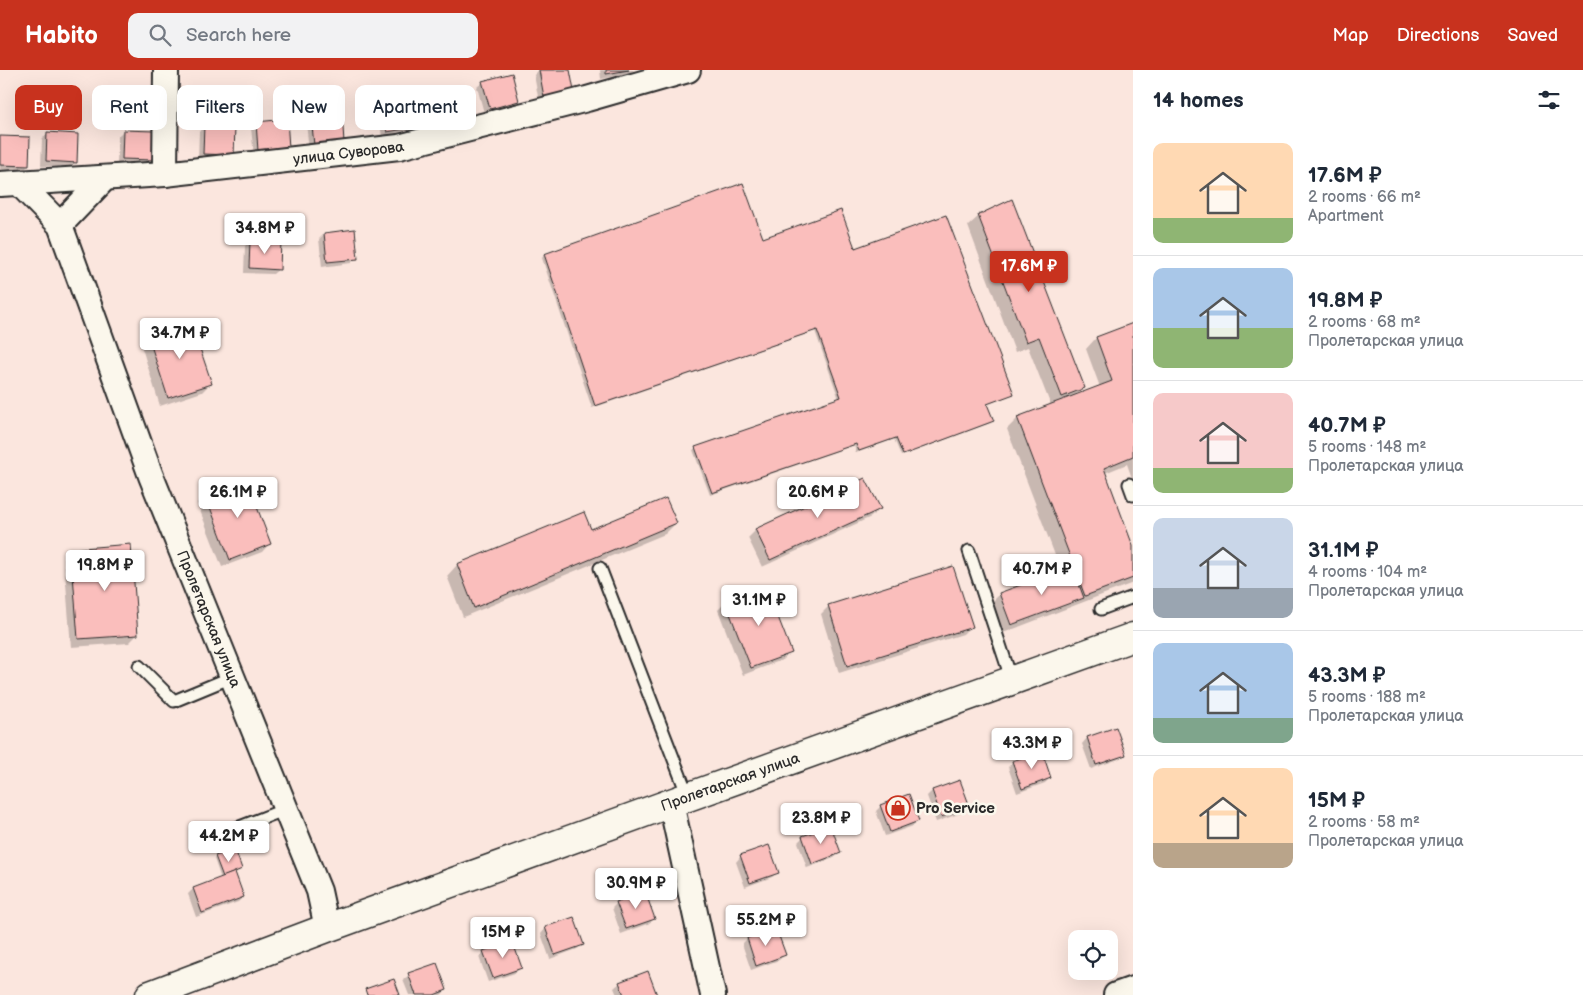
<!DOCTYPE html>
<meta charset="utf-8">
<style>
body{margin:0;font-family:"Balsamiq Sans",sans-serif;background:#f2f2f3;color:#1f2937;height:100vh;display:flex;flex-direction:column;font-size:19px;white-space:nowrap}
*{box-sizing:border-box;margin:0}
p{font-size:16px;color:#747a83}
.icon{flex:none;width:28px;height:28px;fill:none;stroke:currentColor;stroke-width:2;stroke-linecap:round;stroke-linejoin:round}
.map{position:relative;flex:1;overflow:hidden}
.drawer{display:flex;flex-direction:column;background:#fff;width:450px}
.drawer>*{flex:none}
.hud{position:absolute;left:15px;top:15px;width:475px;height:45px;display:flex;gap:10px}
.controls{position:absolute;left:1068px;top:860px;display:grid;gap:10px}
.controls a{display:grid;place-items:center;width:50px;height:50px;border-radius:10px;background:#fff;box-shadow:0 5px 20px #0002;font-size:25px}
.price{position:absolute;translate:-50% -42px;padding:0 11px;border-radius:5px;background:#fff;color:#222;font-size:16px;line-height:32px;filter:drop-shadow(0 1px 2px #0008)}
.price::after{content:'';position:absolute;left:50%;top:30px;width:15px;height:11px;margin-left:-8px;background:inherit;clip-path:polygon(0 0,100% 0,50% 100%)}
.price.current{background:#c8321e;color:#fff}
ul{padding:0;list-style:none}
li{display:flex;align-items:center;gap:15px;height:125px;padding:0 20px}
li+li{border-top:1px solid #e0e1e3}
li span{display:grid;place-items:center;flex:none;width:140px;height:100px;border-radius:10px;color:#555}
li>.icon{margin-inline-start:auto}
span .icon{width:60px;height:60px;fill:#fffc;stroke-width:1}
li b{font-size:21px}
h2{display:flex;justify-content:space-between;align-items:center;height:60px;padding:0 20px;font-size:21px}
.chip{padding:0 18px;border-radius:10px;background:#fff;box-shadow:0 5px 20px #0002;font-size:18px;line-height:45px}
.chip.current{background:#c8321e;color:#fff}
header{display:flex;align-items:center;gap:30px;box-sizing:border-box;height:70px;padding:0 25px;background:#c8321e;color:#fff}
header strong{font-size:24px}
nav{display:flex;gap:28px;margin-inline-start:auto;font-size:18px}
.search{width:350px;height:45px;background:#f2f2f3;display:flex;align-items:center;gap:12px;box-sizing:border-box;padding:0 18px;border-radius:10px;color:#747a83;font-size:19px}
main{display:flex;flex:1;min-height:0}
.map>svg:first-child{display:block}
.shadow{fill:#0003}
.building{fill:#fabebc;stroke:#2b2b2b}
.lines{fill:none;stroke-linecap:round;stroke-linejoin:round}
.service-casing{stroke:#2b2b2b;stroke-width:15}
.minor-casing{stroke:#2b2b2b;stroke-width:28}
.secondary-casing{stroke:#2b2b2b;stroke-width:31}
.service{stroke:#fbf7ec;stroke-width:11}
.minor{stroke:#fbf7ec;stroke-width:24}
.secondary{stroke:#fbf7ec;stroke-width:28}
.labels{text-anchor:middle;stroke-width:5;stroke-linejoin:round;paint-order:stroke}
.street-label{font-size:15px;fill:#2b2b2b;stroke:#fbf7ec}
.poi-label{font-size:15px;font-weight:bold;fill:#2b2b2b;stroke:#fbf7ec;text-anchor:start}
</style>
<header>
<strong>Habito</strong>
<div class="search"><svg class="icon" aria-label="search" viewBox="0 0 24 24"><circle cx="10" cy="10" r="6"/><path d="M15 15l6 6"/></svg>Search here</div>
<nav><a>Map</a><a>Directions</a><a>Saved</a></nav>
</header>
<main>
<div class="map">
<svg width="1133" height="925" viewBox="0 0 1133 925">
<rect width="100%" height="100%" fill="#fbe6de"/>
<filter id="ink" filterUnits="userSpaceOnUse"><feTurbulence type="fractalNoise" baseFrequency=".02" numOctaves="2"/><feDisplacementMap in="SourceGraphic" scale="10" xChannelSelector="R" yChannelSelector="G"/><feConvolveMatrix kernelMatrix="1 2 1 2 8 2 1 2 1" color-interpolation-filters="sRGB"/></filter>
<g filter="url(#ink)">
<g class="shadow">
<path d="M539 0H569L573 21 539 32 534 5Z"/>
<path d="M600 0H634L630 3 601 9Z"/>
<path d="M483 12 518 31 513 36 484 43 477 17Z"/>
<path d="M431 27 464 48 430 59 425 32Z"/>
<path d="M383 34 416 57 411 62 382 67 378 40Z"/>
<path d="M312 47 338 77 309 80 306 53Z"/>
<path d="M256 53 283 83 254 86 251 58Z"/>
<path d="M204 56 232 85 198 89 199 62Z"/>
<path d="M123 61 152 89 146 95 117 94 118 66Z"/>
<path d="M47 64 76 92 70 97 41 96 42 69Z"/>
<path d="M0 67 28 96 23 101 0 100Z"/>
<path d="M742 115 762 170 854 180 1012 324 986 335 992 351 990 353 901 386 894 369 856 383 854 375 710 425 693 380 696 378 839 329 815 261 592 338 542 188 544 185Z"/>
<path d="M979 146 1084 317 1074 327 1100 317 1086 279 1096 268 1133 255V411L1127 394 1105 403 1133 480V513L1003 563 992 532 1000 524 1061 501 1007 359 1018 348 1051 336 1028 277 1015 282 968 156Z"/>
<path d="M324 164 356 188 351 193 322 197 319 169Z"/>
<path d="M250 171 279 199 273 204 244 203 245 176Z"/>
<path d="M149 267 210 314 202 322 160 336 141 275Z"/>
<path d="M245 409 270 473 262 482 222 497 197 433 205 425Z"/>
<path d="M879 439 871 447 762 497 748 468 756 460Z"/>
<path d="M584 444 590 460 676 453 665 464 463 547 447 506 457 495Z"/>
<path d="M72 480 137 565 129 573 71 577 64 488Z"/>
<path d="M726 532 790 582 782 590 743 605 718 540Z"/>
<path d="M829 536 971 556 963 564 839 603 821 544Z"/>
<path d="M1115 659 1124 684 1119 689 1091 699 1082 674 1087 668Z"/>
<path d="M1013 692 1050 708 1045 713 1017 723 1008 697Z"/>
<path d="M960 711 969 737 964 742 936 752 927 726 932 721Z"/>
<path d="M881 736 918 751 913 756 885 766 876 741Z"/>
<path d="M803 767 840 783 834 788 807 798 798 772Z"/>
<path d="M741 786 778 802 772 807 745 817 736 792Z"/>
<path d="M216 787 241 799 234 803 243 827 238 832 196 847 188 824 193 819 221 809 214 789Z"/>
<path d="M617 833 654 849 648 854 621 864 612 838Z"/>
<path d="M546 858 583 874 577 879 550 889 541 864Z"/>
<path d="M747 869 784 885 779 890 751 900 742 874Z"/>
<path d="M484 882 521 897 515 903 488 912 479 887Z"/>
<path d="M436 895 446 920 441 925H409L403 910 409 905Z"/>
<path d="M620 913 655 925H617L614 918Z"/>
</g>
<g class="building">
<path d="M539 0H570L574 21 544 27Z"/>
<path d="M606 0H629L606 4Z"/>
<path d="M512 3 519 31 490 39 482 11Z"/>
<path d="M460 20 466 48 435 54 430 26Z"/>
<path d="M412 28 417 57 387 62 382 33Z"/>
<path d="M342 43 344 72 314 75 311 46Z"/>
<path d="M287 49 289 78 258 81 256 52Z"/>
<path d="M204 55 235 56 234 85 203 84Z"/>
<path d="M123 60 154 61 153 90 122 89Z"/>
<path d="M47 62 78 64 77 93 46 91Z"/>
<path d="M0 66 30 67 29 96 0 95Z"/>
<path d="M743 113 763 168 841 140 855 178 946 145 1014 324 987 334 994 351 903 385 896 368 859 381 856 374 712 423 695 377 841 327 817 260 595 336 544 184Z"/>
<path d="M1012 129 1085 318 1062 327 1039 267 1026 272 978 145Z"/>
<path d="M355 159 358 189 327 192 324 163Z"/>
<path d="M250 170H281L280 200 249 198Z"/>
<path d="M191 252 212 314 168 328 148 266Z"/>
<path d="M1133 253V386L1104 398 1133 476V508L1085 526 1017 347 1112 311 1096 267Z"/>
<path d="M246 408 271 474 230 490 205 424Z"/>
<path d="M865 408 881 439 770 490 755 459Z"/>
<path d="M666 428 677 453 474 538 457 494 584 442 591 459Z"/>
<path d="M131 474 138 565 78 569 71 479Z"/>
<path d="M953 496 973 557 847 596 828 535Z"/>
<path d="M1072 496 1084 528 1011 555 999 523Z"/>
<path d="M766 516 792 583 751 598 725 531Z"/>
<path d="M1116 657 1126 685 1096 695 1087 667Z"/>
<path d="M1042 681 1051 708 1022 719 1012 691Z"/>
<path d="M960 710 970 737 941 747 932 720Z"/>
<path d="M909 724 919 751 890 762 880 735Z"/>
<path d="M831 756 841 783 812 794 802 766Z"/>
<path d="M769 775 779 803 750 813 740 785Z"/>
<path d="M235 779 242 799 223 807 215 786Z"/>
<path d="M235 802 244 827 202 843 193 818Z"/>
<path d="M645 821 655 849 626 859 616 832Z"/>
<path d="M574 847 584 875 555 885 545 857Z"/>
<path d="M776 858 786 885 756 896 747 868Z"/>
<path d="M512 870 522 898 493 908 483 881Z"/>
<path d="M437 893 447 920 434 925H416L408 903Z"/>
<path d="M648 901 657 925H624L619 912Z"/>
<path d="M394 909 400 925H367L365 919Z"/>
</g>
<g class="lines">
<g class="service-casing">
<g id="service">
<path d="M1129 414 1133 425"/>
<path d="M969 481 1012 611"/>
<path d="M600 498 688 726"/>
<path d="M1101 539 1133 527"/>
<path d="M139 596 174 631 232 607"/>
<path d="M214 767 286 739"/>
</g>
</g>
<g class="minor-casing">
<g id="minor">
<path d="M165 104 166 0"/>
<path id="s1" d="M19 113 60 155 151 406 319 821 327 858"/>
<path id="s2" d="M0 114 165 104 399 77 587 29 688 0"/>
<path d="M60 155 105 108"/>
<path d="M671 733 713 925"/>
<path d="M1116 925 1133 919"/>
</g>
</g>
<g class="secondary-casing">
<g id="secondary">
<path id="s3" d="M150 925 327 858 671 733 1133 567"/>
</g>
</g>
<use href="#service" class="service"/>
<use href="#minor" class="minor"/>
<use href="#secondary" class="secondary"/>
</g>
</g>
<defs>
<g id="shop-ring" transform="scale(1.25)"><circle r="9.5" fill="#fbf7ec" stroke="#c8321e" stroke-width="1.5"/><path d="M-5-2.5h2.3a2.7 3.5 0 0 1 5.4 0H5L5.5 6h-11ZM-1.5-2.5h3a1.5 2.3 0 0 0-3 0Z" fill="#c8321e"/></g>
</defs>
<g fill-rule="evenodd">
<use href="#shop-ring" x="898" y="738"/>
</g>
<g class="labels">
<g class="street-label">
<text dy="5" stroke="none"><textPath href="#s2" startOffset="350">улица Суворова</textPath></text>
<text dy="5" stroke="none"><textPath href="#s1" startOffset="480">Пролетарская улица</textPath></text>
<text dy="5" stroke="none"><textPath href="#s3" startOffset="618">Пролетарская улица</textPath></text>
</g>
<g class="poi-label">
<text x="916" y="743">Pro Service</text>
</g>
</g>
</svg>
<div class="controls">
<a><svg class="icon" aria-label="locate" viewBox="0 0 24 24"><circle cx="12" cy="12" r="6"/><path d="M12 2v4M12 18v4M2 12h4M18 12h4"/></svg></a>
</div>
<b class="price" style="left:265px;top:185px">34.8M ₽</b>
<b class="price current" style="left:1029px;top:223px">17.6M ₽</b>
<b class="price" style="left:180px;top:290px">34.7M ₽</b>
<b class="price" style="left:238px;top:449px">26.1M ₽</b>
<b class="price" style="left:818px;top:449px">20.6M ₽</b>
<b class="price" style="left:105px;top:522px">19.8M ₽</b>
<b class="price" style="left:1042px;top:526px">40.7M ₽</b>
<b class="price" style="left:759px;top:557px">31.1M ₽</b>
<b class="price" style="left:1032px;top:700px">43.3M ₽</b>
<b class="price" style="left:821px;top:775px">23.8M ₽</b>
<b class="price" style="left:229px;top:793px">44.2M ₽</b>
<b class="price" style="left:636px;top:840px">30.9M ₽</b>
<b class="price" style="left:766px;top:877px">55.2M ₽</b>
<b class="price" style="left:503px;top:889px">15M ₽</b>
<div class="hud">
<a class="chip current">Buy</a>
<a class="chip">Rent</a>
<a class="chip">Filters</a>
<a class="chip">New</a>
<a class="chip">Apartment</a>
</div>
</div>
<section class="drawer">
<h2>14 homes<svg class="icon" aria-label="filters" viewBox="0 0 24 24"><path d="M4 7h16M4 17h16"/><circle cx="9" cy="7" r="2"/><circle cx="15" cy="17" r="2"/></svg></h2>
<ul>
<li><span style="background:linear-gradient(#ffd9b3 75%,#8fb573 0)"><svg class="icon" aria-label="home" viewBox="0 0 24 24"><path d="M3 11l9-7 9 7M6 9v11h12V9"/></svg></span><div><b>17.6M ₽</b><p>2 rooms · 66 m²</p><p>Apartment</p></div></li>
<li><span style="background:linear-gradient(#a9c7e8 60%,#8fb573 0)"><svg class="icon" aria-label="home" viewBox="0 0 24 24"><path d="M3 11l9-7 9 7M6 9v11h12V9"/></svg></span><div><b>19.8M ₽</b><p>2 rooms · 68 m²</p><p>Пролетарская улица</p></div></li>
<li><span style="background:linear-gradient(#f6c9c9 75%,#8fb573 0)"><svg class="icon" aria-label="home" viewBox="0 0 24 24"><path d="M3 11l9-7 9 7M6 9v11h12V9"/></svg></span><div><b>40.7M ₽</b><p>5 rooms · 148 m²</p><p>Пролетарская улица</p></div></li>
<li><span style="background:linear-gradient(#c9d6e8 70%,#9aa5b1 0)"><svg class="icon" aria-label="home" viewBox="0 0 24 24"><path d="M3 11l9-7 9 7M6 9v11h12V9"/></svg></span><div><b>31.1M ₽</b><p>4 rooms · 104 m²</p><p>Пролетарская улица</p></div></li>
<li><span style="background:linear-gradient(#a9c7e8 75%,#7fa58c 0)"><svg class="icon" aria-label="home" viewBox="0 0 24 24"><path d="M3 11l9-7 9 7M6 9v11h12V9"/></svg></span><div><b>43.3M ₽</b><p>5 rooms · 188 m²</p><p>Пролетарская улица</p></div></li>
<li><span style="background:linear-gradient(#ffd9b3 75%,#b9a48a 0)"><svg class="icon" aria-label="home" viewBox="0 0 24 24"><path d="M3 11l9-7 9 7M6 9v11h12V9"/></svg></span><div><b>15M ₽</b><p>2 rooms · 58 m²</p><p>Пролетарская улица</p></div></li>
</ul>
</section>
</main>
